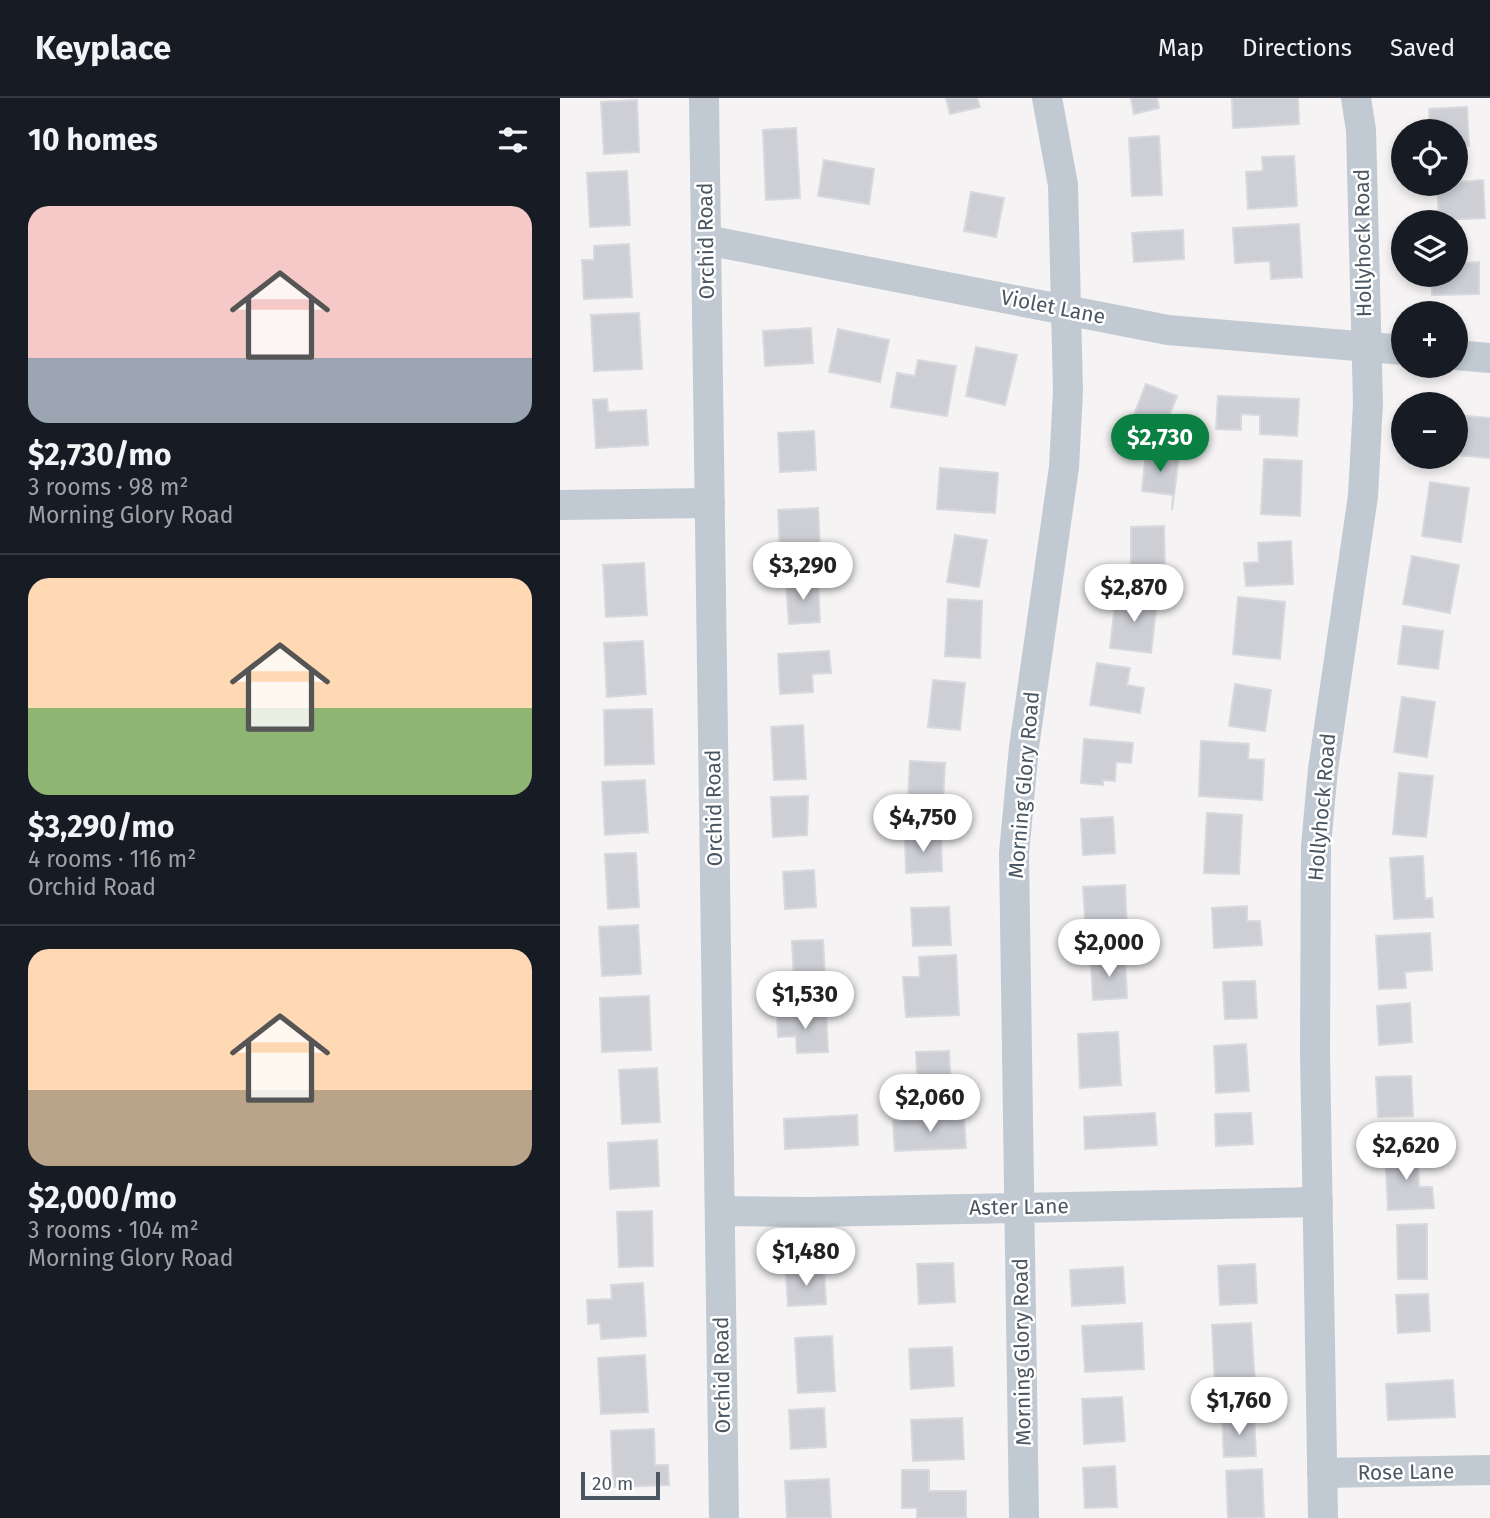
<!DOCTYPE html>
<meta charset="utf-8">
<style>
body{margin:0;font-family:"Fira Sans",sans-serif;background:#242831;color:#f1f3f6;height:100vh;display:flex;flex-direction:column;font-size:26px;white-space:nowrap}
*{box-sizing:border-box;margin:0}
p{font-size:23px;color:#9ea1a6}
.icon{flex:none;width:38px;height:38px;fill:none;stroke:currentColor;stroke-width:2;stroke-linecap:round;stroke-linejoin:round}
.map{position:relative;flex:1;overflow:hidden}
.panel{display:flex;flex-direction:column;background:#171b24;width:560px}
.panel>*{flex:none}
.buttons{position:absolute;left:831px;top:21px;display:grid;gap:14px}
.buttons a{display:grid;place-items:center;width:77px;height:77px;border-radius:50%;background:#171b24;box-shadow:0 4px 10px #0003;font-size:35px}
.scale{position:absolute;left:21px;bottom:18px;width:79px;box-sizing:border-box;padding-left:7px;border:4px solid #4a5661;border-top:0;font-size:19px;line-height:24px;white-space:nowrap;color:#4a5661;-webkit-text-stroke:5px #fff;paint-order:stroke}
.price{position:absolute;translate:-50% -60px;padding:0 16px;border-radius:24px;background:#fff;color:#222;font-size:23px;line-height:46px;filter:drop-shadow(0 2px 4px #0008)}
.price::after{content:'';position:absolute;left:50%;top:42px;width:21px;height:16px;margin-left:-10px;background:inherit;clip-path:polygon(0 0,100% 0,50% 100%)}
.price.current{background:#0b8043;color:#fff}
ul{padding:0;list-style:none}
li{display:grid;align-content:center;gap:14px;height:371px;padding:0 28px}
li+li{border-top:2px solid #363941}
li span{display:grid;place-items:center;height:217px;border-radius:21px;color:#555}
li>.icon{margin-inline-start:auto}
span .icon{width:126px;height:126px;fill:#fffc;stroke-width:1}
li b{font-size:30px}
h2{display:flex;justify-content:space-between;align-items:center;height:84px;padding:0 28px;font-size:30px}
header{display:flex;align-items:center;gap:42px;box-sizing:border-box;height:98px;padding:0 35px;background:#171b24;border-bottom:2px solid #363941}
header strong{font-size:33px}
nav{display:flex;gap:38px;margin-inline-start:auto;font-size:24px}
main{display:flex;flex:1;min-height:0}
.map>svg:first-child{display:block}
.building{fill:#cdcfd5;stroke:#d7d9de;stroke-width:2}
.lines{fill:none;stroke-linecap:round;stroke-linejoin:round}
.street{stroke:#c1cad2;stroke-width:30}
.labels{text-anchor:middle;stroke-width:5;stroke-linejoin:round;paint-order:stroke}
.street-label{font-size:21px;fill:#4a5661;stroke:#fff}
</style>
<header>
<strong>Keyplace</strong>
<nav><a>Map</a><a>Directions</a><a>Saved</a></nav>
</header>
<main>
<section class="panel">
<h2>10 homes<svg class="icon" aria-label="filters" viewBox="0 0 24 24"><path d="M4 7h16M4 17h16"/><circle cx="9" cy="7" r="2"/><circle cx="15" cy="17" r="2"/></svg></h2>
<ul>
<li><span style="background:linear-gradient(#f6c9c9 70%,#9aa5b1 0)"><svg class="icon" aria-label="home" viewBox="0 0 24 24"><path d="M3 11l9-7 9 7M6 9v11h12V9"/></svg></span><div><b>$2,730/mo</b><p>3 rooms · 98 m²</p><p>Morning Glory Road</p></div></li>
<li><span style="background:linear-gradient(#ffd9b3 60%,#8fb573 0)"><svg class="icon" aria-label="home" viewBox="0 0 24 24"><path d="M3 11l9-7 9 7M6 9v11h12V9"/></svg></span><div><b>$3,290/mo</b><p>4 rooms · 116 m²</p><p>Orchid Road</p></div></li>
<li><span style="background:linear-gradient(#ffd9b3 65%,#b9a48a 0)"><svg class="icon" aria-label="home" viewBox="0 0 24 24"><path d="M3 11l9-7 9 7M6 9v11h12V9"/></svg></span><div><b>$2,000/mo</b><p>3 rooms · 104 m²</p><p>Morning Glory Road</p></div></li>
</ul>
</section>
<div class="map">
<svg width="930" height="1420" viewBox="0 0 930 1420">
<rect width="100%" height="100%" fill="#f5f3f3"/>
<g class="building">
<path d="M386 0H417L420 9 390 16Z"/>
<path d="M571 0H597L599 10 574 16Z"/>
<path d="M672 0H738L739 26 673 30Z"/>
<path d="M77 2 79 54 44 56 41 4Z"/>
<path d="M907 9 909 48 896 49V33H870L869 11Z"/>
<path d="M236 30 240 100 206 102 203 32Z"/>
<path d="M599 38 602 97 572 98 569 40Z"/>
<path d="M734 58 737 108 688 111 686 74 703 73 702 59Z"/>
<path d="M264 62 314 71 309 106 258 98Z"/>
<path d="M67 73 70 127 30 129 27 75Z"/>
<path d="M923 82 925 120 879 122 877 86Z"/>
<path d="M411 94 444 100 436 139 404 133Z"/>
<path d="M739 126 742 179 711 181 710 163 675 165 673 130Z"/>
<path d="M623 132 624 161 574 164 572 135Z"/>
<path d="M69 146 72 199 24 201 22 162H34V148Z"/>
<path d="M919 164V196L872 197V177H896V165Z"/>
<path d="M79 215 82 271 34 273 31 217Z"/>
<path d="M251 230 253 265 205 268 203 233Z"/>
<path d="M278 231 329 242 320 284 269 274Z"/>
<path d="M416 249 457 257 445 307 406 298Z"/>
<path d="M358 262 396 268 387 318 331 309 337 275 355 278Z"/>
<path d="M586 286 617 298 599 342 569 330Z"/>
<path d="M658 298 739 301 737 338 700 336V317L681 316V332L656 331Z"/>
<path d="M47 301 48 314 86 312 88 347 36 350 33 302Z"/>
<path d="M896 317 930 320V360L896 357Z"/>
<path d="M254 333 256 372 220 374 218 335Z"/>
<path d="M586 354 619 358 612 412 613 397 582 393Z"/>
<path d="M704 361 742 363 740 418 701 416Z"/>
<path d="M380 370 438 375 435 415 377 411Z"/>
<path d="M870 384 909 390 901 444 862 438Z"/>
<path d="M258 410 260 449 220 451 218 412Z"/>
<path d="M604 428 605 480H571V429Z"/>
<path d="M395 437 427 442 419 489 387 484Z"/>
<path d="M731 443 733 486 686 488 684 465 699 464 698 445Z"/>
<path d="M852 458 899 467 890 515 843 506Z"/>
<path d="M84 465 87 517 46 519 43 467Z"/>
<path d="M258 483 260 524 229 526 226 484Z"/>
<path d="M556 498 597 503 591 555 550 550Z"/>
<path d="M678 499 725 504 720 561 673 556Z"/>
<path d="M388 501 422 503 420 560 385 558Z"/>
<path d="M843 528 883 533 878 571 838 566Z"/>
<path d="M83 543 86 596 47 599 44 545Z"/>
<path d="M269 553 271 575 252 576 253 594 220 596 218 556Z"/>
<path d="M537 565 570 570 567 587 584 590 580 615 530 607Z"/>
<path d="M373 582 405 585 400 632 368 629Z"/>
<path d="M675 586 711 592 705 633 669 628Z"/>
<path d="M842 599 875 604 867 659 834 654Z"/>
<path d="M92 611 94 666 45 667 44 612Z"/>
<path d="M243 627 246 681 214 682 211 629Z"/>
<path d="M524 641 573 645 571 665 556 664 555 683 543 682V687L521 685Z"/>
<path d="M641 643 689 646 688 661 704 662 702 702 639 698Z"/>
<path d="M350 663 385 665 383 702 348 700Z"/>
<path d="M839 675 873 678 866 739 833 736Z"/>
<path d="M85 682 88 734 45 737 42 684Z"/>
<path d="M248 698 247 737 213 739 211 699Z"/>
<path d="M647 715 682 717 679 776 644 775Z"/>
<path d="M553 719 555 755 523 757 521 721Z"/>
<path d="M381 737 382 773 346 775 345 738Z"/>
<path d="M76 755 79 809 48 811 45 756Z"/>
<path d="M863 758 865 801 872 800 873 819 834 821 830 760Z"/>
<path d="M254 772 256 809 225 811 223 774Z"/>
<path d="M565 787 567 833 526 835 523 789Z"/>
<path d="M687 808V823H700L702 847 654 850 652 810Z"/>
<path d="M389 809 391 847 353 848 351 810Z"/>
<path d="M78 827 81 876 42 878 39 829Z"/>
<path d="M870 835 872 872 845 874 846 890 819 891 816 838Z"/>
<path d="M263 842 266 897 235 899 232 843Z"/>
<path d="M396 857 399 917 346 919 343 879H360L359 859Z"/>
<path d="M565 860 567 900 533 902 531 862Z"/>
<path d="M695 883 697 920 665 921 663 884Z"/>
<path d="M89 898 91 952 42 954 40 900Z"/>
<path d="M850 905 852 944 819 947 817 908Z"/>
<path d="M266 915 268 954 237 955 236 938 218 939 217 917Z"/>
<path d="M558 934 561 987 520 990 518 936Z"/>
<path d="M686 946 689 993 656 995 654 948Z"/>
<path d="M389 953 391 990 358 992 356 954Z"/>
<path d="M97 970 100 1024 62 1026 59 972Z"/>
<path d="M851 978 853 1018 818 1019 816 979Z"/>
<path d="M595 1015 597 1047 525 1051 524 1019Z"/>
<path d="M691 1015 693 1046 656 1048 655 1016Z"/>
<path d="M297 1017 298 1047 225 1051 224 1021Z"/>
<path d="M404 1020 406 1050 335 1053 333 1023Z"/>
<path d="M97 1042 99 1088 50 1091 48 1045Z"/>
<path d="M857 1051 859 1089H872L874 1110 828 1112 825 1053Z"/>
<path d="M92 1113 93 1168 59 1169 57 1114Z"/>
<path d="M867 1126V1181H838L837 1127Z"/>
<path d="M393 1165 395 1204 359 1206 357 1166Z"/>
<path d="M695 1166 697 1205 660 1207 658 1168Z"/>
<path d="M563 1169 565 1205 512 1208 510 1172Z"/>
<path d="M264 1172 266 1206 228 1208 226 1174Z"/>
<path d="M83 1185 86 1238 41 1241 40 1225 28 1226 27 1202 52 1201 51 1187Z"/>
<path d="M868 1196 870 1233 838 1235 836 1197Z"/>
<path d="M582 1225 584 1271 525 1274 522 1228Z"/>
<path d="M691 1225 695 1284 655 1286 652 1227Z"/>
<path d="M272 1238 275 1293 238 1295 235 1240Z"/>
<path d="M392 1249 394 1288 351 1291 349 1251Z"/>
<path d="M85 1257 88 1314 41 1316 38 1260Z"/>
<path d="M893 1282 895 1319 828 1322 826 1286Z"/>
<path d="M562 1299 565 1343 524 1346 522 1301Z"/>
<path d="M264 1310 266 1349 231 1351 229 1312Z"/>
<path d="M694 1319 696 1358 664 1359 662 1320Z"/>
<path d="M402 1320 404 1361 353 1363 351 1322Z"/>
<path d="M94 1331 95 1367H108L109 1387 53 1389 51 1333Z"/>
<path d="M555 1368 557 1409 525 1410 523 1370Z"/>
<path d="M702 1371 704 1420H668L666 1373Z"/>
<path d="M342 1372H369V1393H406V1420H357V1410H342Z"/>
<path d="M269 1381 271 1420H227L225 1383Z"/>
</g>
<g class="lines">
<g class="street">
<path d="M144 0 164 1420"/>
<path d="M146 142 608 232 844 252"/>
<path d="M896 257 930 260"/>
<path d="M0 407 150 405"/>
<path d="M160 1113 250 1114 758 1104"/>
<path d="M762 1375 930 1372"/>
<path d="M464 1420 454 755 464 649 504 369 508 293 503 87 487 0"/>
<path d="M763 1420 755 954 756 748 763 671 803 398 808 305 801 32 796 0"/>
</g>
</g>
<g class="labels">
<g class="street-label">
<text transform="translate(146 143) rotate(-91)" y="7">Orchid Road</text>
<text transform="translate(803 145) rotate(-91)" y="7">Hollyhock Road</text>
<text transform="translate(493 209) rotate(11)" y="7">Violet Lane</text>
<text transform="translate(464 687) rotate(-85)" y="7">Morning Glory Road</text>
<text transform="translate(762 709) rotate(-85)" y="7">Hollyhock Road</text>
<text transform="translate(154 710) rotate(-91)" y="7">Orchid Road</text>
<text transform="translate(459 1109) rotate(-1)" y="7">Aster Lane</text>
<text transform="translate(462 1254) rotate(-91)" y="7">Morning Glory Road</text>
<text transform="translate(162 1277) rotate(-91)" y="7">Orchid Road</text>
<text transform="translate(846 1374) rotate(-1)" y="7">Rose Lane</text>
</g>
</g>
</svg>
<div class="buttons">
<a><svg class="icon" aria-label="locate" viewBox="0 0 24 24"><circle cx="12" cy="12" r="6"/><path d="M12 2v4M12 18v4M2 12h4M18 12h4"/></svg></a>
<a><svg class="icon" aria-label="layers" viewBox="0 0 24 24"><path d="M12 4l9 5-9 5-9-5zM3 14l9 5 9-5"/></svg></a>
<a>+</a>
<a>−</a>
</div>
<div class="scale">20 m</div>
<b class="price current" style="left:600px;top:376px">$2,730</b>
<b class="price" style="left:243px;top:504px">$3,290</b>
<b class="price" style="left:574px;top:526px">$2,870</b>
<b class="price" style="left:363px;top:756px">$4,750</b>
<b class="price" style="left:549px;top:881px">$2,000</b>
<b class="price" style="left:245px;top:933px">$1,530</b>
<b class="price" style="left:370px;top:1036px">$2,060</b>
<b class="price" style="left:846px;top:1084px">$2,620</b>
<b class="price" style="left:246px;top:1190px">$1,480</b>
<b class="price" style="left:679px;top:1339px">$1,760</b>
</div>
</main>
